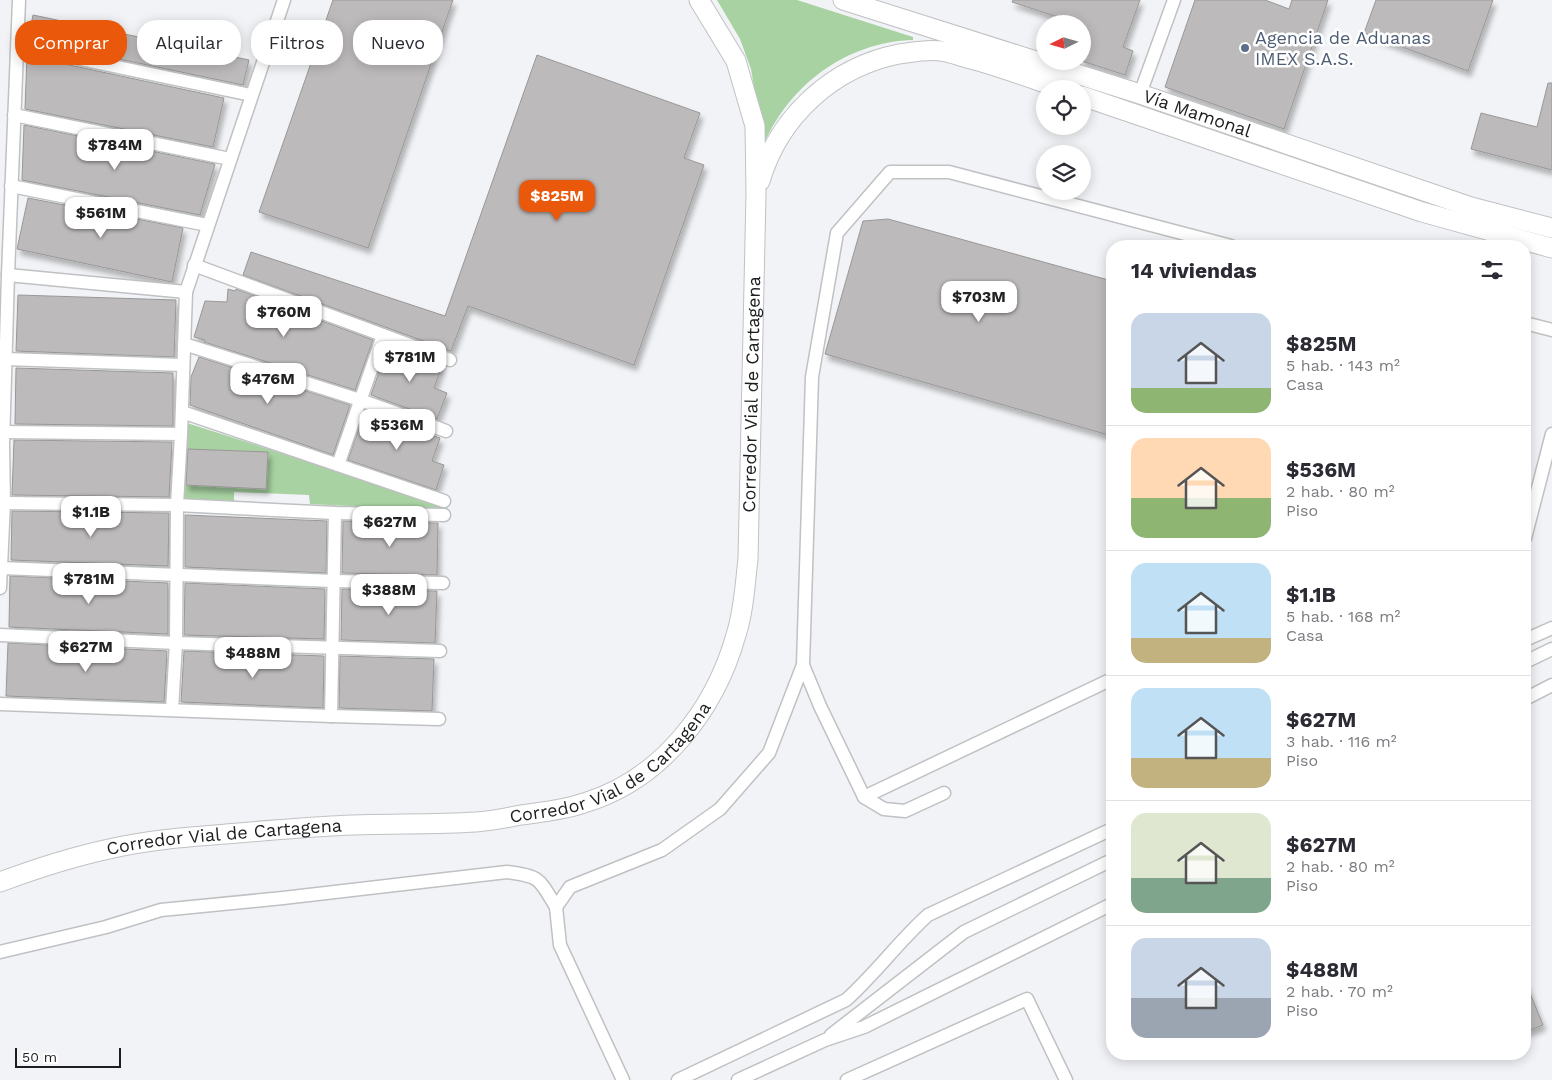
<!DOCTYPE html>
<html lang="es">
<meta charset="utf-8">
<style>
body{margin:0;font-family:"Work Sans",sans-serif;background:#f2f2f3;color:#2b2b33;height:100vh;display:flex;flex-direction:column;font-size:19px;white-space:nowrap}
*{box-sizing:border-box;margin:0}
p{font-size:16px;color:#7c7c81}
.icon{flex:none;width:28px;height:28px;fill:none;stroke:currentColor;stroke-width:2;stroke-linecap:round;stroke-linejoin:round}
.map{position:relative;flex:1;overflow:hidden}
.details{position:absolute;left:1106px;top:240px;width:425px;height:820px;display:flex;flex-direction:column;background:#fff;border-radius:20px;box-shadow:0 2px 12px #0003}
.details>*{flex:none}
.guide{position:absolute;left:15px;top:20px;width:475px;height:45px;display:flex;gap:10px}
.needle{width:32px;rotate:265deg}
.buttons{position:absolute;left:1036px;top:15px;display:grid;gap:10px}
.buttons a{display:grid;place-items:center;width:55px;height:55px;border-radius:50%;background:#fff;box-shadow:0 2px 12px #0003;font-size:25px}
.scale{position:absolute;left:15px;bottom:12px;width:106px;box-sizing:border-box;padding-left:5px;border:2px solid #1d1e1f;border-top:0;font-size:14px;line-height:18px;white-space:nowrap;color:#1d1e1f;-webkit-text-stroke:4px #fff;paint-order:stroke}
.price{position:absolute;translate:-50% -42px;padding:0 11px;border-radius:10px;background:#fff;color:#222;font-size:16px;line-height:32px;filter:drop-shadow(0 1px 2px #0008)}
.price::after{content:'';position:absolute;left:50%;top:30px;width:15px;height:11px;margin-left:-8px;background:inherit;clip-path:polygon(0 0,100% 0,50% 100%)}
.price.on{background:#ea580c;color:#fff}
ul{padding:0;list-style:none}
li{display:flex;align-items:center;gap:15px;height:125px;padding:0 25px}
li+li{border-top:1px solid #e1e1e2}
li span{display:grid;place-items:center;flex:none;width:140px;height:100px;border-radius:15px;color:#555}
li>.icon{margin-inline-start:auto}
span .icon{width:60px;height:60px;fill:#fffc;stroke-width:1}
li b{font-size:21px}
h2{display:flex;justify-content:space-between;align-items:center;height:60px;padding:0 25px;font-size:21px}
.tag{padding:0 18px;border-radius:20px;background:#fff;box-shadow:0 2px 12px #0003;font-size:18px;line-height:45px}
.tag.on{background:#ea580c;color:#fff}
.map>svg:first-child{display:block}
.green{fill:#a8d2a2}
.building{fill:#bdbabb;stroke:#999797;filter:url(#shadow)}
.lines{fill:none;stroke-linecap:round;stroke-linejoin:round}
.street-casing{stroke:#bfc1c3;stroke-width:15}
.primary-casing{stroke:#bfc1c3;stroke-width:21}
.street{stroke:#fff;stroke-width:12}
.primary{stroke:#fff;stroke-width:19}
.service-dot{fill:#5c6f8a;stroke:#fff;stroke-width:2}
.labels{text-anchor:middle;stroke-width:5;stroke-linejoin:round;paint-order:stroke}
.service-label{font-size:18px;fill:#4e5e75;stroke:#fff;text-anchor:start}
.street-label{font-size:18px;fill:#1d1e1f;stroke:#fff}
</style>
<div class="map">
<svg width="1552" height="1080" viewBox="0 0 1552 1080">
<defs>
<filter id="shadow"><feDropShadow dx="3" dy="5.5" stdDeviation="2.5" flood-color="#0004"/></filter>
</defs>
<rect width="100%" height="100%" fill="#f2f3f6"/>
<g class="green">
<path d="M717 0H797L913 37V40C847 42 790 84 764 144L751 69 740 39Z"/>
<path d="M187 423 444 505V511L310 504 309 495 234 492V502L184 500Z"/>
</g>
<g class="building">
<path d="M333 0H453L368 248 259 212Z"/>
<path d="M1013 0H1140L1123 47 1133 51 1125 75 1082 61V24H1069L1070 21 1012 2Z"/>
<path d="M1195 0H1265L1289 9 1292 0H1328L1284 129 1165 87Z"/>
<path d="M1376 0H1493L1468 71 1364 33Z"/>
<path d="M33 15 249 60 243 85 28 40Z"/>
<path d="M537 55 700 113 684 158 704 165 634 365 468 306 451 351 448 350 243 275 251 252 445 316Z"/>
<path d="M27 56 224 98 213 147 25 109Z"/>
<path d="M1548 83H1552V170L1471 149 1481 113 1537 127Z"/>
<path d="M24 125 215 164 200 215 22 180Z"/>
<path d="M28 198 183 228 172 282 17 249Z"/>
<path d="M888 219 1112 281V436L825 354 863 221Z"/>
<path d="M228 289 235 291 236 289 373 340 355 390 204 342 205 340 194 337 205 301 227 302Z"/>
<path d="M18 295 176 300 174 357 16 351Z"/>
<path d="M388 346 442 366 434 388 447 393 437 419 371 395Z"/>
<path d="M199 357 350 405 333 455 190 405 191 377Z"/>
<path d="M16 368 173 373V426L15 424Z"/>
<path d="M365 411 440 438 432 461 444 465 436 490 348 460Z"/>
<path d="M14 440 172 442 169 497 12 495Z"/>
<path d="M188 449 268 452 266 489 186 485Z"/>
<path d="M12 511 169 513 168 566 11 560Z"/>
<path d="M185 515 327 521 326 573 185 567Z"/>
<path d="M343 521 438 523 437 575 342 573Z"/>
<path d="M10 576 168 583V634L9 627Z"/>
<path d="M185 583 325 589 324 639 184 635Z"/>
<path d="M342 589 437 591 435 643 341 640Z"/>
<path d="M8 643 167 651 164 702 6 696Z"/>
<path d="M184 651 324 656 323 708 181 702Z"/>
<path d="M340 656 434 659 432 711 339 708Z"/>
<path d="M1525 981 1543 1025 1525 1032Z"/>
</g>
<g class="lines">
<g class="street-casing">
<g id="street">
<path d="M18 46 251 95"/>
<path d="M1140 94 1174 0"/>
<path d="M14 115 230 159"/>
<path d="M11 186 207 225"/>
<path d="M194 265 450 360"/>
<path d="M8 275 186 292"/>
<path d="M1525 323 1552 330"/>
<path d="M184 344 360 400 446 431"/>
<path d="M5 359 183 365"/>
<path d="M182 412 444 501"/>
<path d="M3 432 181 434"/>
<path d="M338 465 383 335"/>
<path d="M4 503 177 505 335 513 444 515"/>
<path d="M1525 538 1552 434"/>
<path d="M1 568 334 581 443 583"/>
<path d="M0 588 4 503 3 444 8 275 19 0"/>
<path d="M0 635 176 643 440 651"/>
<path d="M1525 640 1552 628"/>
<path d="M1525 662 1552 649"/>
<path d="M1525 699 1552 685"/>
<path d="M0 704 331 716 439 719"/>
<path d="M172 710 176 643 177 505 181 434 186 292 284 0"/>
<path d="M331 716 335 513"/>
<path d="M944 793 905 811 884 809 864 797 820 706 803 665 812 377 837 233 890 172H949L1231 246"/>
<path d="M864 797 1112 679"/>
<path d="M0 952 106 927 161 910 283 898 507 872C541 876 539 879 556 907"/>
<path d="M831 1035 964 932 1112 860"/>
<path d="M623 1080 560 945 556 907 570 887 662 850 720 809 769 753 803 665"/>
<path d="M678 1080 846 1000C876 973 899 941 928 915L1112 829"/>
<path d="M738 1080 825 1040 864 1027 1112 904"/>
<path d="M847 1080 1027 999 1066 1080"/>
</g>
</g>
<g class="primary-casing">
<g id="primary">
<path id="s1" d="M843 0 1140 94 1471 207 1552 228"/>
<path d="M1082 96 1422 212 1552 248"/>
<path d="M760 181C779 116 833 67 899 54 913 52 928 49 941 51 950 52 959 56 967 58 999 66 1030 78 1062 89"/>
<path id="s2" d="M0 882C35 869 72 857 109 849 147 840 187 837 226 834 261 831 296 828 331 826 379 823 428 825 476 822 491 821 506 818 521 815 542 812 564 810 584 803 661 780 715 710 736 635 744 610 745 584 748 559L756 194 755 126 736 61 699 0"/>
</g>
</g>
<use href="#street" class="street"/>
<use href="#primary" class="primary"/>
</g>
<circle class="service-dot" cx="1245" cy="48" r="5"/>
<g class="labels">
<g class="service-label">
<text x="1255" y="44">Agencia de Aduanas<tspan x="1255" dy="21">IMEX S.A.S.</tspan></text>
</g>
<g class="street-label">
<text dy="6" stroke="none"><textPath href="#s1" startOffset="372">Vía Mamonal</textPath></text>
<text dy="6" stroke="none"><textPath href="#s2" startOffset="1070">Corredor Vial de Cartagena</textPath></text>
<text dy="6" stroke="none"><textPath href="#s2" startOffset="635">Corredor Vial de Cartagena</textPath></text>
<text dy="6" stroke="none"><textPath href="#s2" startOffset="230">Corredor Vial de Cartagena</textPath></text>
</g>
</g>
</svg>
<div class="buttons">
<a><svg class="needle" viewBox="-14 -14 28 28"><path d="M0-13l5 13h-10z" fill="#e53935"/><path d="M0 13l5-13h-10z" fill="#7c7c81"/></svg></a>
<a><svg class="icon" aria-label="locate" viewBox="0 0 24 24"><circle cx="12" cy="12" r="6"/><path d="M12 2v4M12 18v4M2 12h4M18 12h4"/></svg></a>
<a><svg class="icon" aria-label="layers" viewBox="0 0 24 24"><path d="M12 4l9 5-9 5-9-5zM3 14l9 5 9-5"/></svg></a>
</div>
<div class="scale">50 m</div>
<b class="price" style="left:115px;top:171px">$784M</b>
<b class="price on" style="left:557px;top:222px">$825M</b>
<b class="price" style="left:101px;top:239px">$561M</b>
<b class="price" style="left:979px;top:323px">$703M</b>
<b class="price" style="left:284px;top:338px">$760M</b>
<b class="price" style="left:410px;top:383px">$781M</b>
<b class="price" style="left:268px;top:405px">$476M</b>
<b class="price" style="left:397px;top:451px">$536M</b>
<b class="price" style="left:91px;top:538px">$1.1B</b>
<b class="price" style="left:390px;top:548px">$627M</b>
<b class="price" style="left:89px;top:605px">$781M</b>
<b class="price" style="left:389px;top:616px">$388M</b>
<b class="price" style="left:86px;top:673px">$627M</b>
<b class="price" style="left:253px;top:679px">$488M</b>
<div class="guide">
<a class="tag on">Comprar</a>
<a class="tag">Alquilar</a>
<a class="tag">Filtros</a>
<a class="tag">Nuevo</a>
</div>
<section class="details">
<h2>14 viviendas<svg class="icon" aria-label="filters" viewBox="0 0 24 24"><path d="M4 7h16M4 17h16"/><circle cx="9" cy="7" r="2"/><circle cx="15" cy="17" r="2"/></svg></h2>
<ul>
<li><span style="background:linear-gradient(#c9d6e8 75%,#8fb573 0)"><svg class="icon" aria-label="home" viewBox="0 0 24 24"><path d="M3 11l9-7 9 7M6 9v11h12V9"/></svg></span><div><b>$825M</b><p>5 hab. · 143 m²</p><p>Casa</p></div></li>
<li><span style="background:linear-gradient(#ffd9b3 60%,#8fb573 0)"><svg class="icon" aria-label="home" viewBox="0 0 24 24"><path d="M3 11l9-7 9 7M6 9v11h12V9"/></svg></span><div><b>$536M</b><p>2 hab. · 80 m²</p><p>Piso</p></div></li>
<li><span style="background:linear-gradient(#bfe0f5 75%,#c2b280 0)"><svg class="icon" aria-label="home" viewBox="0 0 24 24"><path d="M3 11l9-7 9 7M6 9v11h12V9"/></svg></span><div><b>$1.1B</b><p>5 hab. · 168 m²</p><p>Casa</p></div></li>
<li><span style="background:linear-gradient(#bfe0f5 70%,#c2b280 0)"><svg class="icon" aria-label="home" viewBox="0 0 24 24"><path d="M3 11l9-7 9 7M6 9v11h12V9"/></svg></span><div><b>$627M</b><p>3 hab. · 116 m²</p><p>Piso</p></div></li>
<li><span style="background:linear-gradient(#dfe7d0 65%,#7fa58c 0)"><svg class="icon" aria-label="home" viewBox="0 0 24 24"><path d="M3 11l9-7 9 7M6 9v11h12V9"/></svg></span><div><b>$627M</b><p>2 hab. · 80 m²</p><p>Piso</p></div></li>
<li><span style="background:linear-gradient(#c9d6e8 60%,#9aa5b1 0)"><svg class="icon" aria-label="home" viewBox="0 0 24 24"><path d="M3 11l9-7 9 7M6 9v11h12V9"/></svg></span><div><b>$488M</b><p>2 hab. · 70 m²</p><p>Piso</p></div></li>
</ul>
</section>
</div>
